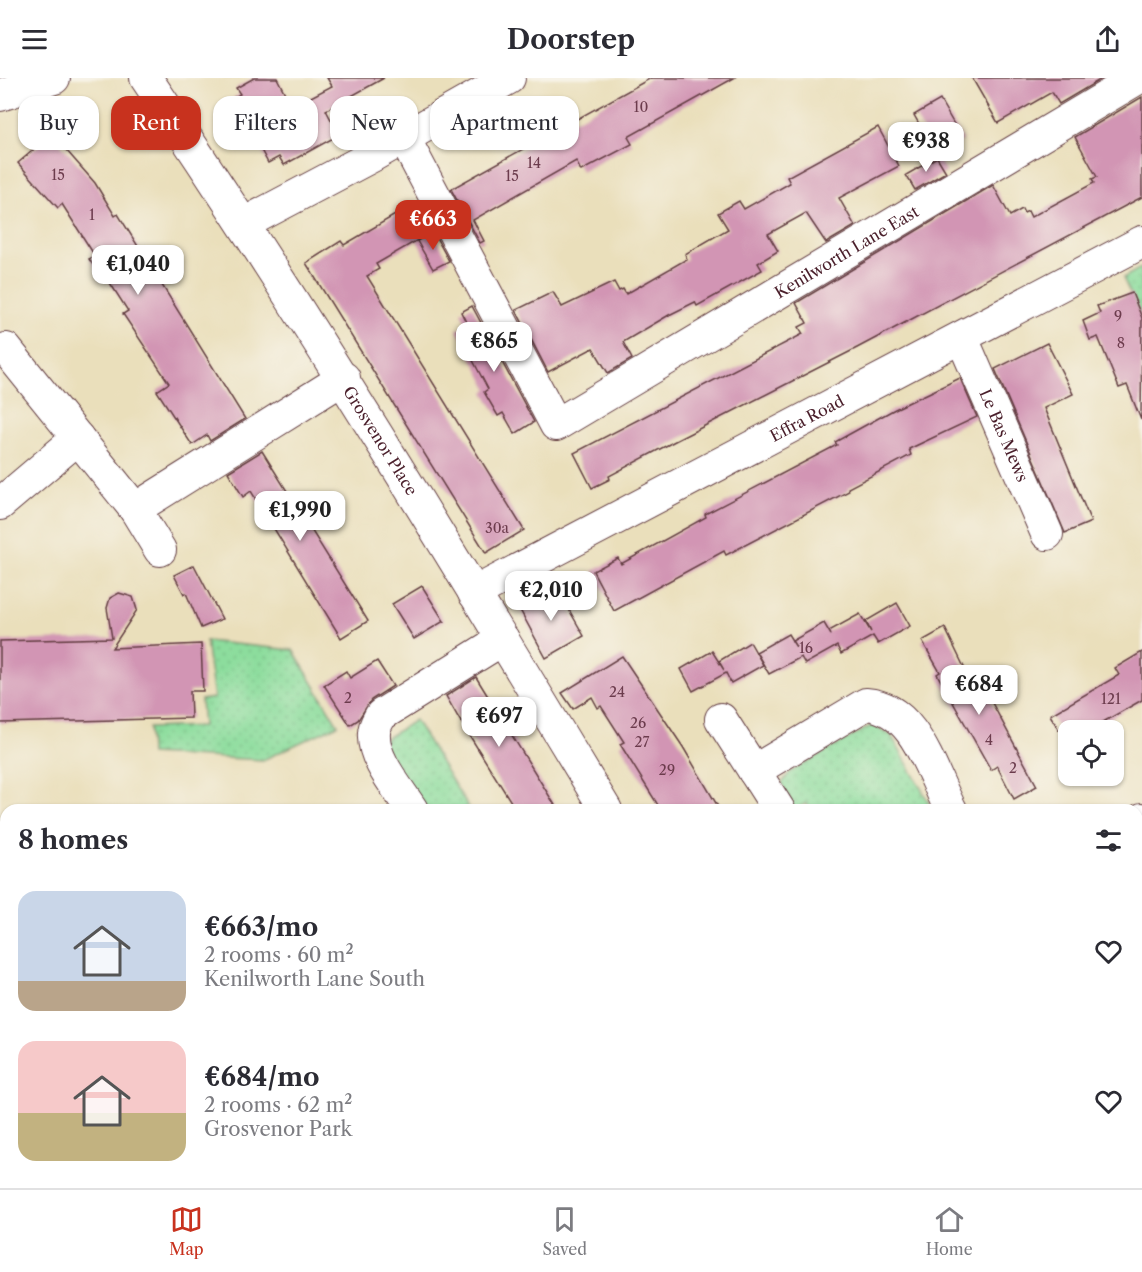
<!DOCTYPE html>
<meta charset="utf-8">
<style>
body{margin:0;font-family:"Libre Caslon Text",serif;background:#f2f2f3;color:#2b2b33;height:100vh;display:flex;flex-direction:column;font-size:22px;white-space:nowrap}
*{box-sizing:border-box;margin:0}
p{font-size:20px;color:#7c7c81}
.icon{flex:none;width:33px;height:33px;fill:none;stroke:currentColor;stroke-width:2;stroke-linecap:round;stroke-linejoin:round}
.map{position:relative;flex:1;overflow:hidden}
.drawer{position:absolute;left:0px;top:726px;width:1143px;height:384px;display:flex;flex-direction:column;background:#fff;border-radius:18px 18px 0 0;box-shadow:0 2px 4px #0004}
.drawer>*{flex:none}
.top-card{position:absolute;left:18px;top:18px;width:600px;height:54px;display:flex;gap:12px}
.tools{position:absolute;left:1058px;top:642px;display:grid;gap:12px}
.tools a{display:grid;place-items:center;width:66px;height:66px;border-radius:12px;background:#fff;box-shadow:0 2px 4px #0004;font-size:30px}
.price{position:absolute;translate:-50% -51px;padding:0 14px;border-radius:12px;background:#fff;color:#222;font-size:20px;line-height:39px;filter:drop-shadow(0 2px 3px #0008)}
.price::after{content:'';position:absolute;left:50%;top:36px;width:18px;height:14px;margin-left:-9px;background:inherit;clip-path:polygon(0 0,100% 0,50% 100%)}
.price.selected{background:#c8321e;color:#fff}
ul{padding:0;list-style:none}
li{display:flex;align-items:center;gap:18px;height:150px;padding:0 18px}
li span{display:grid;place-items:center;flex:none;width:168px;height:120px;border-radius:18px;color:#555}
li>.icon{margin-inline-start:auto}
span .icon{width:72px;height:72px;fill:#fffc;stroke-width:1}
li b{font-size:26px}
h2{display:flex;justify-content:space-between;align-items:center;height:72px;padding:0 18px;font-size:26px}
.tag{padding:0 21px;border-radius:18px;background:#fff;box-shadow:0 2px 4px #0004;font-size:21px;line-height:54px}
.tag.selected{background:#c8321e;color:#fff}
header{display:flex;justify-content:space-between;align-items:center;height:78px;padding:0 18px;background:#fff;font-size:27px;font-weight:700}
.tabs{display:flex;justify-content:space-around;align-items:center;height:84px;border-top:2px solid #e1e1e2;background:#fff;font-size:16px;color:#7c7c81}
.tabs a{display:grid;justify-items:center;gap:3px}
.tabs .selected{color:#c8321e}
.map>svg:first-child{display:block}
.grass{fill:url(#grass-dots);stroke:#6b7e64;stroke-width:1.5}
.building{fill:#d295b4}
.lines{fill:none;stroke-linecap:round;stroke-linejoin:round}
.minor-casing{stroke:#623c41;stroke-width:34}
.minor{stroke:#fff;stroke-width:32}
.labels{text-anchor:middle;stroke-width:5;stroke-linejoin:round;paint-order:stroke}
.number-label{font-size:14px;fill:#6c3c4d}
.street-label{font-size:16px;fill:#4a1f2b;stroke:#f7f3e8}
</style>
<header><svg class="icon" aria-label="menu" viewBox="0 0 24 24"><path d="M4 6h16M4 12h16M4 18h16"/></svg>Doorstep<svg class="icon" aria-label="share" viewBox="0 0 24 24"><path d="M12 15V3M7 8l5-5 5 5M5 13v7h14v-7"/></svg></header>
<div class="map">
<svg width="1142" height="1110" viewBox="0 0 1142 1110">
<defs>
<pattern id="grass-dots" width="8" height="8" patternUnits="userSpaceOnUse" patternTransform="scale(1.5)"><rect width="8" height="8" fill="#8cdd9d"/><path d="M2 2h.1M6 6h.1" fill="none" stroke="#7abd87" stroke-width="1.8" stroke-linecap="round"/></pattern>
</defs>
<rect width="100%" height="100%" fill="#f7f3e8"/>
<filter id="ink" filterUnits="userSpaceOnUse"><feTurbulence type="fractalNoise" baseFrequency=".0167" numOctaves="2"/><feDisplacementMap in="SourceGraphic" scale="12" xChannelSelector="R" yChannelSelector="G"/><feConvolveMatrix kernelMatrix="1 2 1 2 8 2 1 2 1" color-interpolation-filters="sRGB"/></filter>
<filter id="wash" filterUnits="userSpaceOnUse"><feTurbulence type="fractalNoise" baseFrequency=".008" numOctaves="4" result="noise"/><feDisplacementMap in="SourceGraphic" scale="24" xChannelSelector="R" yChannelSelector="G"/><feGaussianBlur stdDeviation="1.35" result="paint"/><feColorMatrix in="noise" values="0 0 0 0 0 0 0 0 0 0 0 0 0 0 0 0 0 1.4 0 .05"/><feComposite in="paint" operator="in"/></filter>
<g filter="url(#wash)">
<rect width="100%" height="100%" fill="#eadfbb"/>
<g class="grass">
<path d="M1142 189V236H1140L1123 200Z"/>
<path d="M206 563 293 572 338 647 263 682 150 676 149 650 203 648 201 622 214 620Z"/>
<path d="M415 642 470 732H422L380 664Z"/>
<path d="M872 647 891 657 931 728 917 732H811L806 725 796 732H788L782 705 790 694Z"/>
</g>
<g id="blocks">
<g class="building">
<path d="M254 0H277L292 29 332 8 327 0H384L326 32 339 57 284 87 279 79 268 85 233 20 240 16 236 10Z"/>
<path d="M651 0H734L628 59 632 66 581 93 576 83 473 142 484 163 480 165 451 111Z"/>
<path d="M972 0H1103L1059 26 1052 14 998 45Z"/>
<path d="M1142 19V119L857 270 675 363 609 398 610 401 592 410 574 375 803 256 799 249 807 245 796 225 993 107 1010 138 1022 131 1024 135 1028 133 1031 139 1094 105 1092 101 1097 99 1075 59Z"/>
<path d="M940 22 963 62 937 77 914 37Z"/>
<path d="M878 49 899 88 839 120 855 148 826 165 806 135 768 156 778 173 758 185 762 192 697 228 695 224 669 237 623 264 632 281 608 295 593 270 548 294 516 232 553 214 562 229 614 204 619 213 623 211 626 216 687 181 685 176 728 151 718 135 739 123 744 131 790 105 787 99Z"/>
<path d="M52 56 95 105 115 138 118 136 245 341 210 363 207 357 192 367 157 313 169 305 123 236 128 233 105 197 101 199 89 181 95 178 62 126 58 130 18 85Z"/>
<path d="M937 79 946 94 915 112 906 97Z"/>
<path d="M407 130 423 159 376 186 379 191 367 198 524 452 486 475 306 185 341 163 344 167Z"/>
<path d="M433 154 449 183 433 191 417 163Z"/>
<path d="M1132 215 1142 240 1141 342 1127 307 1119 310 1098 259 1090 262 1083 243 1100 235 1097 228Z"/>
<path d="M472 228 534 344 515 356 503 335 498 338 484 314 488 311 457 252 467 246 461 234Z"/>
<path d="M1047 265 1073 316 1044 330 1091 444 1065 455 995 291Z"/>
<path d="M960 300 977 339 909 371 911 377 848 410 849 413 726 477 724 473 614 533 593 493 618 480 621 486 706 439 705 436 837 367 835 364 895 331Z"/>
<path d="M262 373 368 543 341 560 251 413 243 419 228 394Z"/>
<path d="M194 487 222 541 201 550 186 515 184 516 174 497Z"/>
<path d="M422 508 444 543 414 561 392 526Z"/>
<path d="M556 509 584 558 546 580 519 530Z"/>
<path d="M119 515 133 519 137 532 112 570 201 566 203 613H190L191 640 0 645V563L112 560 107 530 110 520Z"/>
<path d="M897 525 910 548 878 566 873 558 841 576 837 568 805 586 801 579 769 596 756 574 788 556 796 569 792 563 824 545 831 557 829 553 860 536 871 554 866 543Z"/>
<path d="M945 550 977 616 985 612 1037 708 1014 721 997 688 991 692 937 596 940 594 922 563Z"/>
<path d="M750 564 763 587 731 605 726 595 693 613 681 591 712 573 724 592 719 583Z"/>
<path d="M1142 574V622L1089 652H1059L1050 637 1119 597 1115 590Z"/>
<path d="M622 578 683 669 720 732H661L620 666 624 664 601 628 598 630 592 619 573 631 562 615Z"/>
<path d="M377 583 393 608 371 622 358 642 350 647 324 607 346 593 350 600Z"/>
<path d="M476 599 492 625 558 732H516L458 639 446 618Z"/>
</g>
</g>
</g>
<g filter="url(#ink)">
<use href="#blocks" fill-opacity="0" stroke="#623c41" stroke-width="1.5"/>
<g class="lines">
<g class="minor-casing">
<g id="minor">
<path id="s1" d="M146 0C308 239 457 485 606 732"/>
<path d="M0 17 54 0"/>
<path id="s2" d="M404 60 556 347 1138 0"/>
<path d="M245 145 372 78 509 0"/>
<path id="s3" d="M962 260 1047 456"/>
<path d="M6 271 135 431 344 300"/>
<path d="M0 426 78 360"/>
<path d="M135 431 160 472"/>
<path id="s4" d="M474 515 1142 164"/>
<path d="M721 641 779 732"/>
<path d="M754 693 866 626C915 629 931 694 951 732"/>
<path d="M412 732C399 711 372 681 374 655 374 648 378 643 381 637L503 561"/>
<path d="M1137 744 1142 741"/>
<path d="M0 775 6 773"/>
<path d="M6 1110 19 1104"/>
<path d="M542 1110 551 1104"/>
<path d="M1140 1110 1142 1109"/>
</g>
</g>
<use href="#minor" class="minor"/>
</g>
</g>
<g class="labels">
<g class="number-label">
<text x="641" y="34">10</text>
<text x="534" y="90">14</text>
<text x="58" y="102">15</text>
<text x="512" y="103">15</text>
<text x="92" y="142">1</text>
<text x="1118" y="243">9</text>
<text x="1121" y="270">8</text>
<text x="497" y="455">30a</text>
<text x="806" y="575">16</text>
<text x="617" y="619">24</text>
<text x="348" y="625">2</text>
<text x="1111" y="626">121</text>
<text x="638" y="650">26</text>
<text x="989" y="667">4</text>
<text x="642" y="669">27</text>
<text x="1013" y="695">2</text>
<text x="667" y="697">29</text>
</g>
<g class="street-label">
<text dy="6" stroke="none"><textPath href="#s2" startOffset="663">Kenilworth Lane East</textPath></text>
<text dy="6" stroke="none"><textPath href="#s4" startOffset="376">Effra Road</textPath></text>
<text dy="6" stroke="none"><textPath href="#s3" startOffset="106">Le Bas Mews</textPath></text>
<text dy="6" stroke="none"><textPath href="#s1" startOffset="432">Grosvenor Place</textPath></text>
</g>
</g>
</svg>
<div class="tools">
<a><svg class="icon" aria-label="locate" viewBox="0 0 24 24"><circle cx="12" cy="12" r="6"/><path d="M12 2v4M12 18v4M2 12h4M18 12h4"/></svg></a>
</div>
<b class="price" style="left:926px;top:95px">€938</b>
<b class="price selected" style="left:433px;top:173px">€663</b>
<b class="price" style="left:138px;top:218px">€1,040</b>
<b class="price" style="left:494px;top:295px">€865</b>
<b class="price" style="left:300px;top:464px">€1,990</b>
<b class="price" style="left:551px;top:544px">€2,010</b>
<b class="price" style="left:979px;top:638px">€684</b>
<b class="price" style="left:499px;top:670px">€697</b>
<div class="top-card">
<a class="tag">Buy</a>
<a class="tag selected">Rent</a>
<a class="tag">Filters</a>
<a class="tag">New</a>
<a class="tag">Apartment</a>
</div>
<section class="drawer">
<h2>8 homes<svg class="icon" aria-label="filters" viewBox="0 0 24 24"><path d="M4 7h16M4 17h16"/><circle cx="9" cy="7" r="2"/><circle cx="15" cy="17" r="2"/></svg></h2>
<ul>
<li><span style="background:linear-gradient(#c9d6e8 75%,#b9a48a 0)"><svg class="icon" aria-label="home" viewBox="0 0 24 24"><path d="M3 11l9-7 9 7M6 9v11h12V9"/></svg></span><div><b>€663/mo</b><p>2 rooms · 60 m²</p><p>Kenilworth Lane South</p></div><svg class="icon" aria-label="heart" viewBox="0 0 24 24"><path d="M12 20l-8-8c-3-5 5-10 8-4 3-6 11-1 8 4z"/></svg></li>
<li><span style="background:linear-gradient(#f6c9c9 60%,#c2b280 0)"><svg class="icon" aria-label="home" viewBox="0 0 24 24"><path d="M3 11l9-7 9 7M6 9v11h12V9"/></svg></span><div><b>€684/mo</b><p>2 rooms · 62 m²</p><p>Grosvenor Park</p></div><svg class="icon" aria-label="heart" viewBox="0 0 24 24"><path d="M12 20l-8-8c-3-5 5-10 8-4 3-6 11-1 8 4z"/></svg></li>
</ul>
</section>
</div>
<nav class="tabs">
<a class="selected"><svg class="icon" aria-label="map" viewBox="0 0 24 24"><path d="M3 6l6-2 6 2 6-2v14l-6 2-6-2-6 2zM9 4v14M15 6v14"/></svg>Map</a>
<a><svg class="icon" aria-label="saved" viewBox="0 0 24 24"><path d="M7 4h10v16l-5-4-5 4z"/></svg>Saved</a>
<a><svg class="icon" aria-label="home" viewBox="0 0 24 24"><path d="M3 11l9-7 9 7M6 9v11h12V9"/></svg>Home</a>
</nav>
